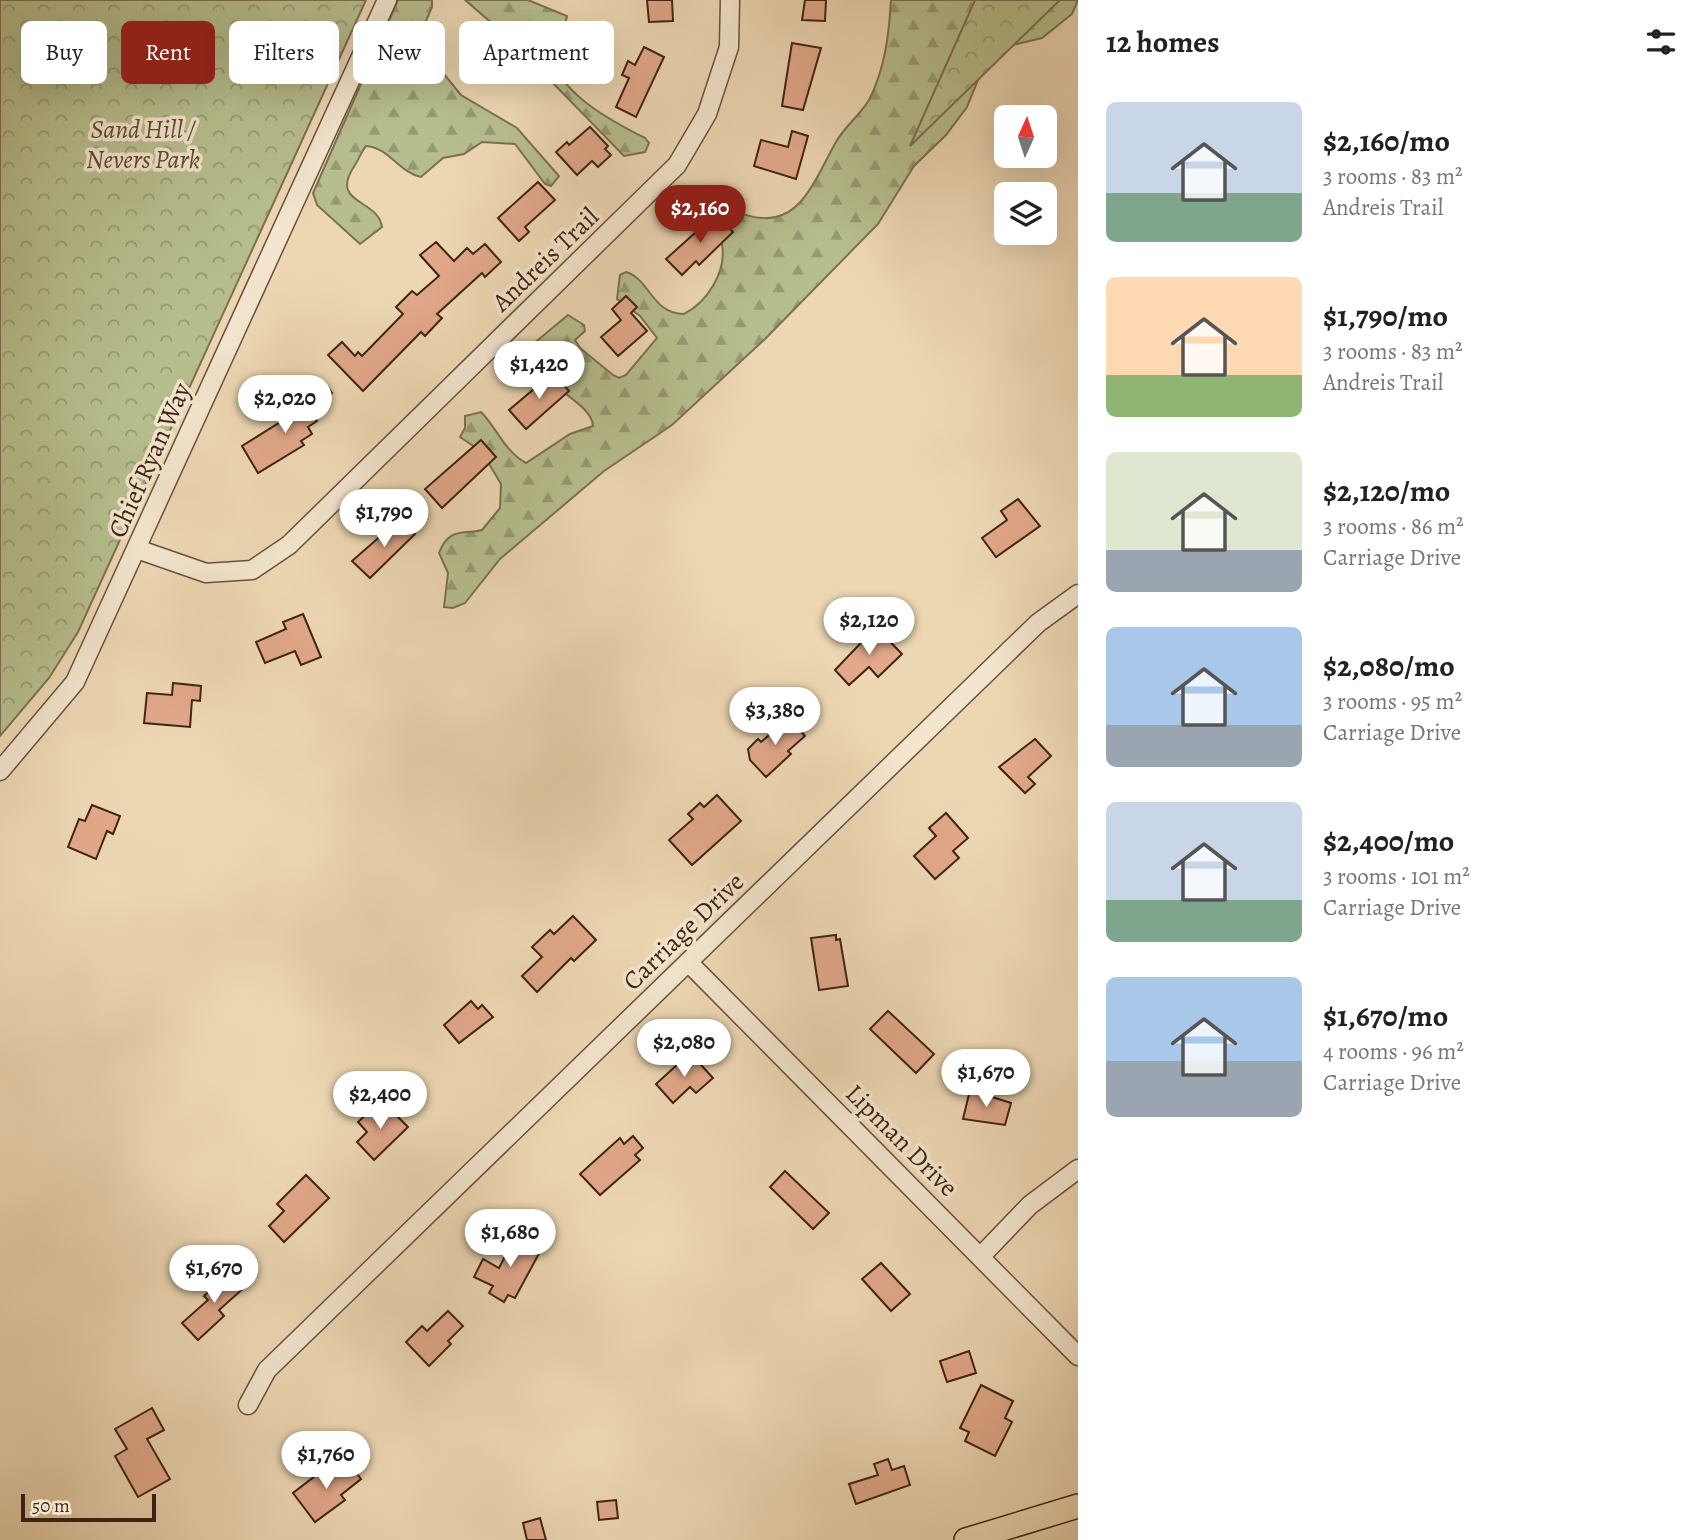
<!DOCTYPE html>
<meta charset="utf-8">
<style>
body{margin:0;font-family:Alegreya,serif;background:#f2f2f2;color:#222;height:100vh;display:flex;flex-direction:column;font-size:26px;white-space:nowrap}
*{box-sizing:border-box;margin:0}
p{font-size:23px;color:#767676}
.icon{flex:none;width:38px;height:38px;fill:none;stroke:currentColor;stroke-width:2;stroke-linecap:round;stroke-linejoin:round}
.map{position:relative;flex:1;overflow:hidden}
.details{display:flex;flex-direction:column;background:#fff;width:630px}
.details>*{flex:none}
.guide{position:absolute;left:21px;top:21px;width:665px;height:63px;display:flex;gap:14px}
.needle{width:46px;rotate:3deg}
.controls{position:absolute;left:994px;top:105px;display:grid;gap:14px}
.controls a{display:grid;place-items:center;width:63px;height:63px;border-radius:10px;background:#fff;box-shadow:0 7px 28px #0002;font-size:35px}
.scale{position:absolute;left:21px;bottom:18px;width:135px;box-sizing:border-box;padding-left:7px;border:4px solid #412314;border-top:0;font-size:19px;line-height:24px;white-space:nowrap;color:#412314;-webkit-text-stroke:5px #f3e5ce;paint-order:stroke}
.price{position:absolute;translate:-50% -60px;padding:0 16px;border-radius:24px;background:#fff;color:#222;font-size:23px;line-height:46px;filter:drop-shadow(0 2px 4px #0008)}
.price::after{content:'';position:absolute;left:50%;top:42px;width:21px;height:16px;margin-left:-10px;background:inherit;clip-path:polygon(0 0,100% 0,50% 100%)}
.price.on{background:#8f2418;color:#fff}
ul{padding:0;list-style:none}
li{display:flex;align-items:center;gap:21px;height:175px;padding:0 28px}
li span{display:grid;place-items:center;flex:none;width:196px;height:140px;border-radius:10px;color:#555}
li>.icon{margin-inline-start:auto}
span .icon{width:84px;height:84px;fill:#fffc;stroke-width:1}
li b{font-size:30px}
h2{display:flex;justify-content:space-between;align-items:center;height:84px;padding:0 28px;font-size:30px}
.chip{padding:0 24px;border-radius:10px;background:#fff;box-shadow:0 7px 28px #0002;font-size:24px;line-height:63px}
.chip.on{background:#8f2418;color:#fff}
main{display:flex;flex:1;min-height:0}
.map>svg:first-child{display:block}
.forest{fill:url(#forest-firs);stroke:#7c7051;stroke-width:2}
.park{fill:url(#park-crowns);stroke:#7c7051;stroke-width:2}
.building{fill:#e1a88a;stroke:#412314;stroke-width:2}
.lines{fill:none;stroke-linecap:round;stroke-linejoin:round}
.minor-casing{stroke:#6c503c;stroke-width:21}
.major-casing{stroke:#412314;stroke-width:26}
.minor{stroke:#f3e5ce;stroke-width:18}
.major{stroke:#edd7b3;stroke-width:23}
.labels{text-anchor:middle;stroke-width:7;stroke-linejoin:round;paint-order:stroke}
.park-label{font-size:26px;font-style:italic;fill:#5e4a32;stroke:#f3e5ce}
.street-label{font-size:26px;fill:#412314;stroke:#f3e5ce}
</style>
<main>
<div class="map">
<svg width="1078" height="1540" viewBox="0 0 1078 1540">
<defs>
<pattern id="forest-firs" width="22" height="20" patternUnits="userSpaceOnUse" patternTransform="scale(1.75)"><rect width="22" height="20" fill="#b7be8e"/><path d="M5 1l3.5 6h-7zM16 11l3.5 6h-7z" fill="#969a73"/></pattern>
<pattern id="park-crowns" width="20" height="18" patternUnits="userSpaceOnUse" patternTransform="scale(1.75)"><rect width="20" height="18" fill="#b7be8e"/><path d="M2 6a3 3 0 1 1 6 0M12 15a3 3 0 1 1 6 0" fill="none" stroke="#969a73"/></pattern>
</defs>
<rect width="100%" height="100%" fill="#edd7b3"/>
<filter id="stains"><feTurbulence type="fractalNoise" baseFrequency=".00286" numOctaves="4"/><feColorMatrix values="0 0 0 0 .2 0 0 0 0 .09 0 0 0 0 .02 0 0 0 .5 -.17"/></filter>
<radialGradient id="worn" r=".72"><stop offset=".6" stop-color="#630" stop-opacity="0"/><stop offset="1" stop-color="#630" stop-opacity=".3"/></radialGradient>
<g class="forest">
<path d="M398 0H432V7L422 30 426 52 461 95 517 128 559 176 551 186 545 184 515 144 482 142 464 154 443 158 421 177C400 173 388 147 366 146 361 152 359 159 355 165 328 205 378 198 382 227L360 244 317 205 313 193Z"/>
<path d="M465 0H528L567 16 560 45 553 52C553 91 615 123 645 138L649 143 645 152 624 156 508 37Z"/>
<path d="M891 0H1078L1072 14 1042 38 1005 47 980 75 967 107 946 135 914 166 878 224 765 339 672 425 604 471 500 559 465 603 453 608 444 607 448 573 439 553C449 527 462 535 482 530L500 508 501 484 482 452 460 437 465 428V416L481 412C497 428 505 452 526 463L570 434 593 426C592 399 528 384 532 345L568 315 584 325 585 331 575 340 580 348 613 375 619 378 626 375 657 338 640 316 617 299 620 275 626 272C650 279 652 314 684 314 707 302 727 272 722 244 721 237 715 231 711 225L682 215 680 209 696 190 708 186C723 203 739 217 762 218 804 221 818 172 836 142 845 126 860 115 869 100 885 69 889 34 891 0Z"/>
</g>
<g class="park">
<path d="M0 0H366L78 632 49 678 0 736Z"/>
<path d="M975 0H1060L910 146Z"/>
</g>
<g class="building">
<path d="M647 0H672L673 21 649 22Z"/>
<path d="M805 0H826L825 21 802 20Z"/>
<path d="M792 43 821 48 803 110 782 106Z"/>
<path d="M644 47 664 57 636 117 616 107 629 78 622 75 628 61 635 65Z"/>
<path d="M590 127 608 146 605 149 611 155 598 167 592 161 577 175 556 152 567 142 569 145Z"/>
<path d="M792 131 808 136 796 179 754 166 761 140 788 147Z"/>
<path d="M538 182 555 200 525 227 529 232 519 241 498 218Z"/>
<path d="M716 214 733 232 699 265 696 261 682 275 666 259Z"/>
<path d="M436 242 454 261 467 248 473 254 485 244 501 262 485 277 482 273 437 314 442 318 425 336 421 332 363 391 328 355 342 342 355 356 358 352 362 356 403 314 396 307 412 291 417 295 439 276 420 255Z"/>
<path d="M626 296 637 307 631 313 647 331 618 356 601 337 621 320 612 309Z"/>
<path d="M553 373 569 391 526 429 509 410Z"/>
<path d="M328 387 332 393 312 412 317 421 308 427 312 434 301 441 304 445 258 473 242 446 293 414 291 411Z"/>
<path d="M481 440 496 457 442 508 425 489Z"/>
<path d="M1018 499 1040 526 996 557 982 538 1007 520 1001 511Z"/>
<path d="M400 519 415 534 370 578 352 561Z"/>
<path d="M303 614 321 657 301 665 295 651 265 663 256 642 286 629 283 622Z"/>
<path d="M876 627 902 654 878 677 869 667 849 685 835 670Z"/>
<path d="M173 683 201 686 200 701 192 700 190 727 144 723 147 693 172 695Z"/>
<path d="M789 718 805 736 788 751 791 754 766 777 750 760 748 749 758 739 761 742Z"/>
<path d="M1035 739 1051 756 1028 777 1035 784 1025 793 999 767Z"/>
<path d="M717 795 741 821 692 865 669 840 693 819 688 814 700 803 704 807Z"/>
<path d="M92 805 120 816 113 834 107 831 96 859 68 847 79 819 85 821Z"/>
<path d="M946 813 968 838 953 851 959 858 935 879 914 856 936 836 929 828Z"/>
<path d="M573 916 596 940 574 961 571 958 537 992 522 976 542 957 532 947 550 930 554 934Z"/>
<path d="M836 935V940L840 939 848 986 819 990 811 938Z"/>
<path d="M471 1001 478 1009 482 1005 493 1017 459 1043 444 1025Z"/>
<path d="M888 1011 934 1054 916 1073 870 1029Z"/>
<path d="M690 1053 713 1078 696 1093 690 1087 673 1103 656 1084Z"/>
<path d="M970 1090 1011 1103 1005 1125 963 1119Z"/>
<path d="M374 1107 383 1116 390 1109 408 1127 374 1160 357 1142 367 1132 358 1122Z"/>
<path d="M633 1136 643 1148 635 1155 640 1160 600 1195 580 1174 620 1138 624 1144Z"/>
<path d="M785 1171 829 1213 813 1229 770 1187Z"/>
<path d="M306 1175 329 1198 284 1242 269 1226 284 1211 277 1204Z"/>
<path d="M516 1235 542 1248 515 1298 508 1295 504 1302 489 1293 493 1286 474 1277 483 1259 499 1268Z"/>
<path d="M881 1263 910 1294 891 1311 862 1279Z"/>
<path d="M232 1270 246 1286 219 1310 224 1316 198 1340 182 1323 208 1300 204 1296Z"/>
<path d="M448 1311 463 1326 448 1341 451 1344 429 1366 406 1342 422 1326 427 1331Z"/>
<path d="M969 1351 976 1373 947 1382 940 1361Z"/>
<path d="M981 1385 1013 1401 1005 1418 1012 1422 995 1456 965 1441 969 1432 960 1428Z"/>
<path d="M152 1408 164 1430 147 1439 170 1479 138 1497 115 1456 127 1449 115 1429Z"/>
<path d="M888 1459 892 1470 904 1466 910 1485 856 1504 849 1484 878 1475 874 1464Z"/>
<path d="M347 1461 361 1479 341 1495 345 1500 315 1522 293 1493 319 1473 324 1479Z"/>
<path d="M616 1500 618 1518 599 1520 597 1502Z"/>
<path d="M540 1518 546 1540H527L523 1523Z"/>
</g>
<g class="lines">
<g class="minor-casing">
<g id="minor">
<path d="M137 549 206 573 252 570 289 545 677 165 707 114 729 47 730 0"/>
<path d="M0 771 75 682 387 0"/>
<path d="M688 962 1078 1356"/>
<path d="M981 1256 1030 1205 1078 1169"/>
<path d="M248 1405 267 1370 1038 623 1078 594"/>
</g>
</g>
<g class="major-casing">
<path id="major" d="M966 1540 1078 1506"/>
</g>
<use href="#minor" class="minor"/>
<use href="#major" class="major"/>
</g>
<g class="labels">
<g class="park-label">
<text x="143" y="138">Sand Hill /<tspan x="143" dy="30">Nevers Park</tspan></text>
</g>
<g class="street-label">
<text transform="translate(545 259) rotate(-44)" y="9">Andreis Trail</text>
<text transform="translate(149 460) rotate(-66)" y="9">Chief Ryan Way</text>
<text transform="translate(683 931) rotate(-44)" y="9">Carriage Drive</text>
<text transform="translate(902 1140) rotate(45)" y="9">Lipman Drive</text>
</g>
</g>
<rect width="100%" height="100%" filter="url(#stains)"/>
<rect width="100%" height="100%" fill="url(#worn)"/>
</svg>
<div class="controls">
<a><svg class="needle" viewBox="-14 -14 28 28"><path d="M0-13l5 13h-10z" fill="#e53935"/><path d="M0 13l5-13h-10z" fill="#767676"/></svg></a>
<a><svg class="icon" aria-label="layers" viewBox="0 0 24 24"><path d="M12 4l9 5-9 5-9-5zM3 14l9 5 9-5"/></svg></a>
</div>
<div class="scale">50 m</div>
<b class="price on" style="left:700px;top:245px">$2,160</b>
<b class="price" style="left:539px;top:401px">$1,420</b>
<b class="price" style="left:285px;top:435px">$2,020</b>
<b class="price" style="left:384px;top:549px">$1,790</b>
<b class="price" style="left:869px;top:657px">$2,120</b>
<b class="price" style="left:775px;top:747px">$3,380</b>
<b class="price" style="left:684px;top:1079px">$2,080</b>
<b class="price" style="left:986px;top:1109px">$1,670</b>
<b class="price" style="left:380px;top:1131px">$2,400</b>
<b class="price" style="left:510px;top:1269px">$1,680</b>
<b class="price" style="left:214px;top:1305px">$1,670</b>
<b class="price" style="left:326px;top:1491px">$1,760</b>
<div class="guide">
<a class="chip">Buy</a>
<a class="chip on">Rent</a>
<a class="chip">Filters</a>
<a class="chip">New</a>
<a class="chip">Apartment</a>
</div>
</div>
<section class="details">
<h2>12 homes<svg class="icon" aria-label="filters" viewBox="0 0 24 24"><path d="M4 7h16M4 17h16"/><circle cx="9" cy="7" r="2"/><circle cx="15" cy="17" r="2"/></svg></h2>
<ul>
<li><span style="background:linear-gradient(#c9d6e8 65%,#7fa58c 0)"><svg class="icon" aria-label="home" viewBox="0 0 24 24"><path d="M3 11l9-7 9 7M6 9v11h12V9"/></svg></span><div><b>$2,160/mo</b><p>3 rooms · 83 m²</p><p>Andreis Trail</p></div></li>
<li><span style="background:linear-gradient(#ffd9b3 70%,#8fb573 0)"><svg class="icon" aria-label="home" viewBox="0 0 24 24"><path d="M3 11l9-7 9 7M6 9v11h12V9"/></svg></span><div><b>$1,790/mo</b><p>3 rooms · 83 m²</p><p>Andreis Trail</p></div></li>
<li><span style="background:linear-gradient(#dfe7d0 70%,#9aa5b1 0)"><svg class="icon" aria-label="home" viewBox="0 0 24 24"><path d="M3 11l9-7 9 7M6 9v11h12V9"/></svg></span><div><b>$2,120/mo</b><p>3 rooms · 86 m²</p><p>Carriage Drive</p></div></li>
<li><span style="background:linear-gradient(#a9c7e8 70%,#9aa5b1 0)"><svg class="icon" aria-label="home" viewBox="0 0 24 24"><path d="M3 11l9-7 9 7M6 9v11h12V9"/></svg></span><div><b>$2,080/mo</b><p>3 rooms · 95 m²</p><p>Carriage Drive</p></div></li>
<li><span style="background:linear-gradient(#c9d6e8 70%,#7fa58c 0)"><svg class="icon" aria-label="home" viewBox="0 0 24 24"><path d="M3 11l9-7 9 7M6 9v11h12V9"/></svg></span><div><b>$2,400/mo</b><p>3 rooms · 101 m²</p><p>Carriage Drive</p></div></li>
<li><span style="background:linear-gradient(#a9c7e8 60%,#9aa5b1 0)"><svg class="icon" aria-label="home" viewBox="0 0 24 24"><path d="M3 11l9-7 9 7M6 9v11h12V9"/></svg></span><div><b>$1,670/mo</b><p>4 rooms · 96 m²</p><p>Carriage Drive</p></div></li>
</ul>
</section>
</main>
